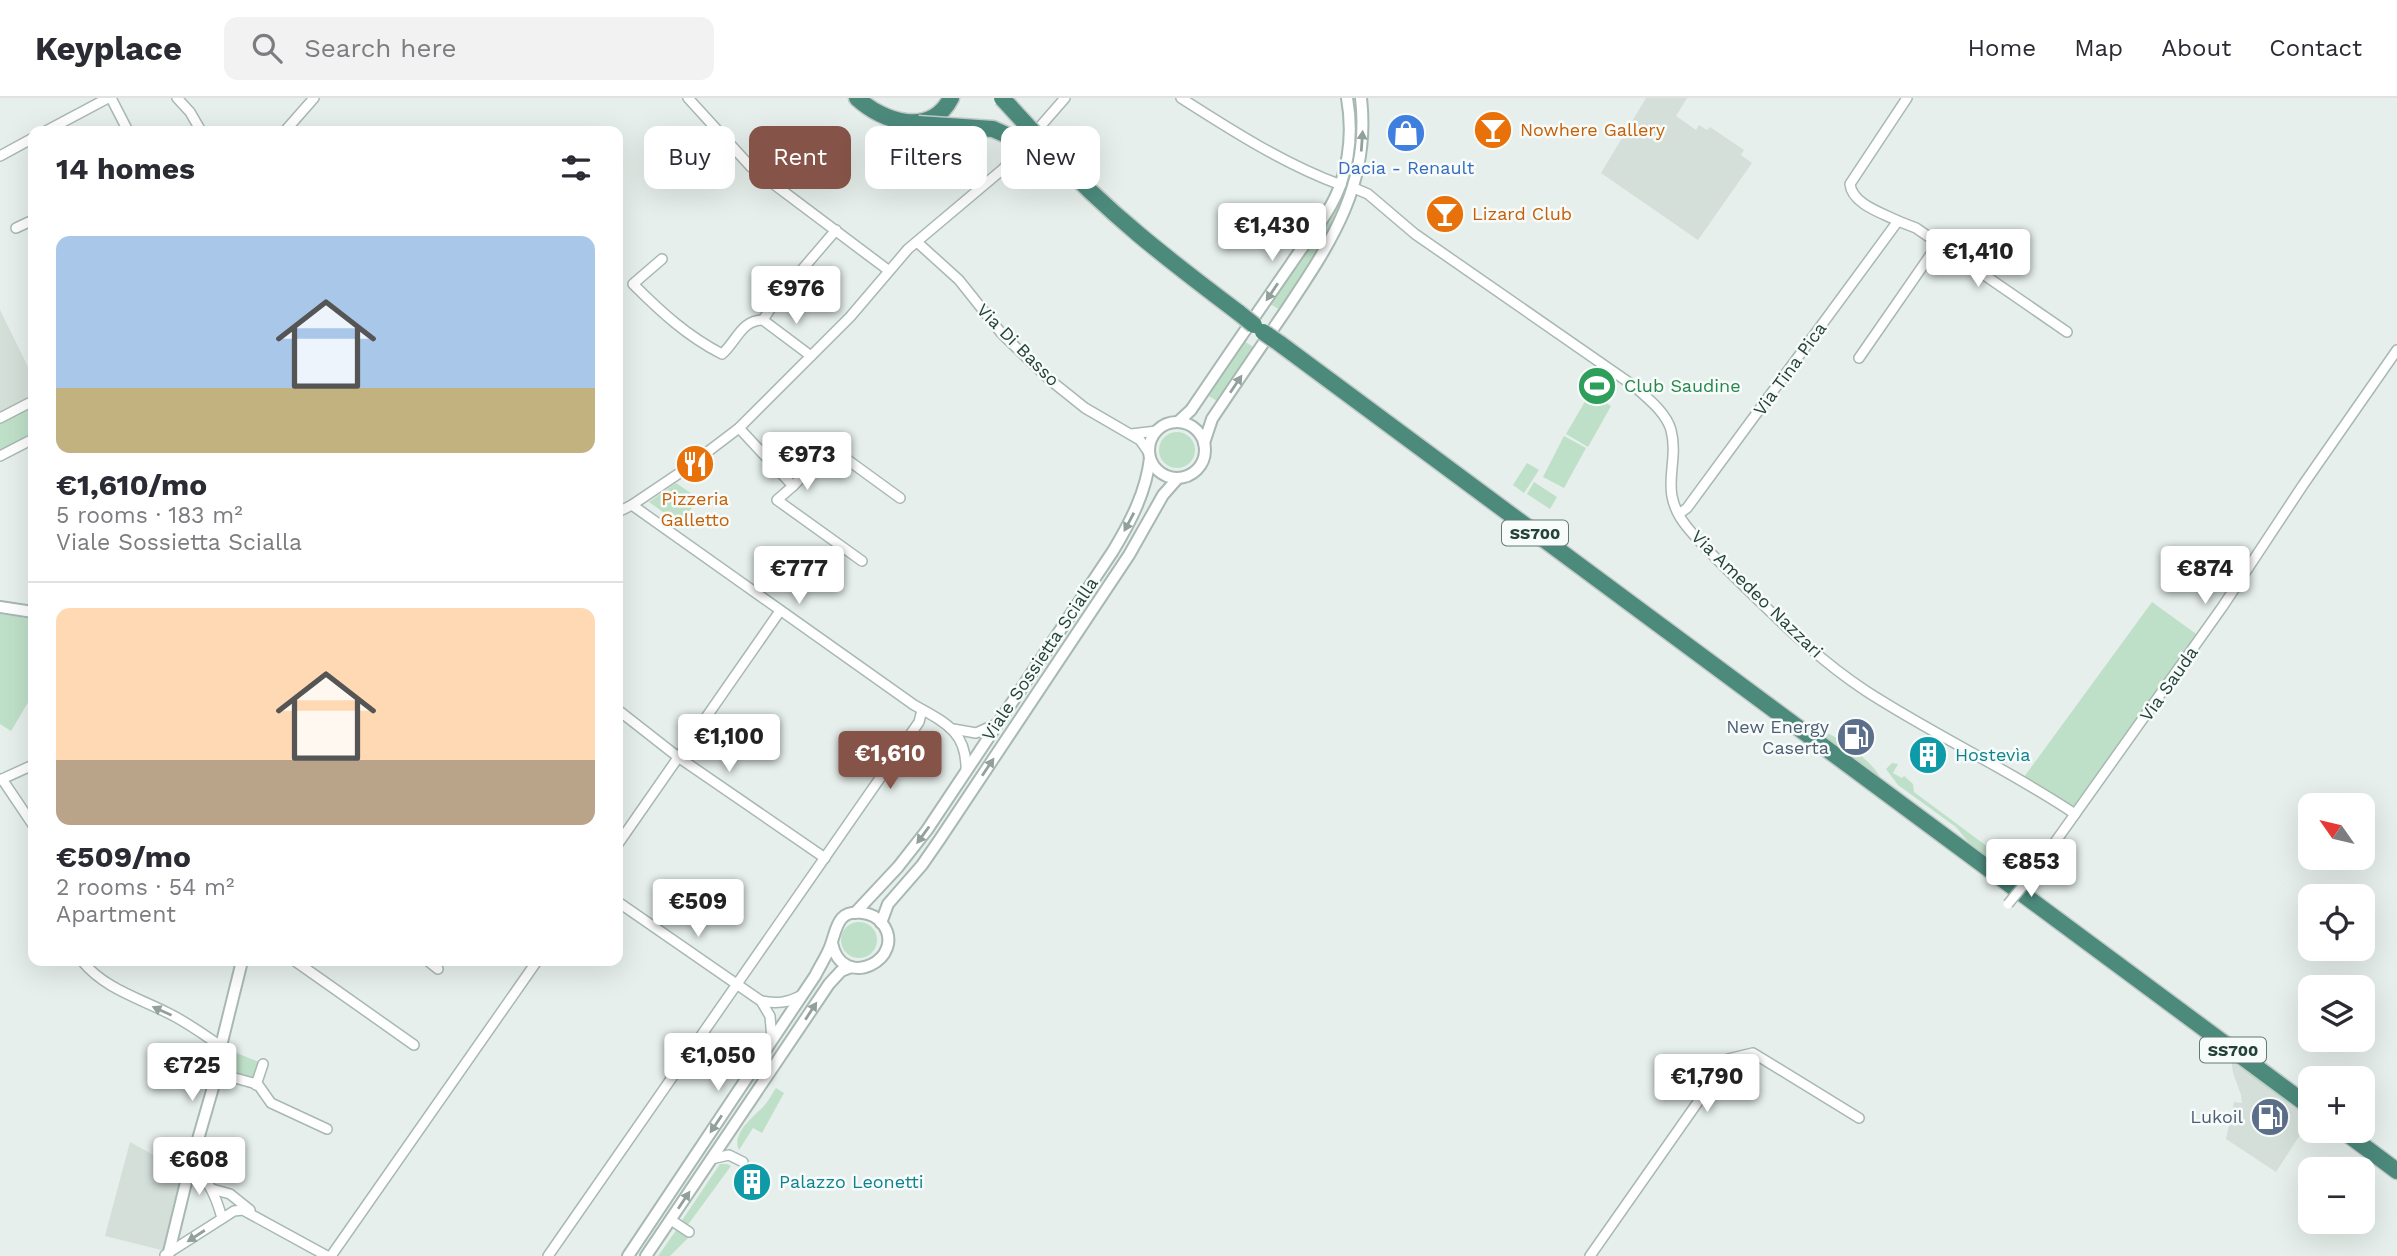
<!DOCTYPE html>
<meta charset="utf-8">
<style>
body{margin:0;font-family:"Work Sans",sans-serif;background:#f2f2f3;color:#2b2b33;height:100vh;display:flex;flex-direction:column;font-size:26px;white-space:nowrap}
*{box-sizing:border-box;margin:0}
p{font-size:23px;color:#7c7c81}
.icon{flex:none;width:38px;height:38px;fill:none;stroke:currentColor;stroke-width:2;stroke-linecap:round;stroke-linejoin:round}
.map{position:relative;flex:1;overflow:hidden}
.details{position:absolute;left:28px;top:28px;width:595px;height:840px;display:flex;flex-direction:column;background:#fff;border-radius:14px;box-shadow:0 7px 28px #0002}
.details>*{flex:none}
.banner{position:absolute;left:644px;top:28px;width:665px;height:63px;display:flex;gap:14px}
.needle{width:46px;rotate:304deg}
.controls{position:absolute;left:2298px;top:695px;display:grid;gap:14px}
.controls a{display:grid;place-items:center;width:77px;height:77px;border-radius:14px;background:#fff;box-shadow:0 7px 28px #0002;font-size:35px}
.price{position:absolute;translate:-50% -60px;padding:0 16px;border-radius:7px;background:#fff;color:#222;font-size:23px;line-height:46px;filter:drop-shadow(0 2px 4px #0008)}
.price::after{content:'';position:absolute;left:50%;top:42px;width:21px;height:16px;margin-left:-10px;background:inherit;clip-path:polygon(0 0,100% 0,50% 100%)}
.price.current{background:#855347;color:#fff}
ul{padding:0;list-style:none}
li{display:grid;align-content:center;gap:14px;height:371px;padding:0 28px}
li+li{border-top:2px solid #e1e1e2}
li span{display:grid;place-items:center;height:217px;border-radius:14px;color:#555}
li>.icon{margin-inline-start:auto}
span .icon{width:126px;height:126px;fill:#fffc;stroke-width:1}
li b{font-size:30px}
h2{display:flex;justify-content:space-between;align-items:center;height:84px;padding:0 28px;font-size:30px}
.tag{padding:0 24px;border-radius:14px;background:#fff;box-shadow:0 7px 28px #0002;font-size:24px;line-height:63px}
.tag.current{background:#855347;color:#fff}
header{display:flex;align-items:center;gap:42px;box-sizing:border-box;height:98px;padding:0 35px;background:#fff;border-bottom:2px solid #e1e1e2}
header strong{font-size:33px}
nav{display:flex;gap:38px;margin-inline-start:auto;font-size:24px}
.search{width:490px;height:63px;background:#f2f2f3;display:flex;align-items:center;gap:18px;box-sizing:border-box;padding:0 24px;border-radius:14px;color:#7c7c81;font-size:26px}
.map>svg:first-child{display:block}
.built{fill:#d4dfda}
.green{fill:#bfe0c8}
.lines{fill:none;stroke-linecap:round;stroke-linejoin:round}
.minor-casing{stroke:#a8b8b2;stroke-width:12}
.tertiary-casing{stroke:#a8b8b2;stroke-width:14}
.trunk-casing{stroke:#c2cac8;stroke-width:19}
.minor{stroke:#fff;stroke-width:9}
.tertiary{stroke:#fff;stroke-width:10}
.trunk{stroke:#4c8a7c;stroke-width:16}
.minor-bridge-casing{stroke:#a8b8b2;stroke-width:12;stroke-linecap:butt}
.trunk-bridge-casing{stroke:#c2cac8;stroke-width:19;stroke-linecap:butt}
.minor-bridge{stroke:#fff;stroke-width:9}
.trunk-bridge{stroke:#4c8a7c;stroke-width:16}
.oneway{fill:#92a09c}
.labels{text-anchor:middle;stroke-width:5;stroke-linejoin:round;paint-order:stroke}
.shield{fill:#f7fbf9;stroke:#637a73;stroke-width:2}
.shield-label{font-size:16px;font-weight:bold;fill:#24423a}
.food-label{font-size:18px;fill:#c56008;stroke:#f7fbf9;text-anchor:start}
.shop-label{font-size:18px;fill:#366cbe;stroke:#f7fbf9}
.street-label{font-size:18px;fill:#24423a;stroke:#f7fbf9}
.leisure-label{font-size:18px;fill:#27864d;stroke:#f7fbf9;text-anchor:start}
.service-label{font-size:18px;fill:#4e5e75;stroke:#f7fbf9;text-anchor:end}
.culture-label{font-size:18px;fill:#0d838f;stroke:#f7fbf9;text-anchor:start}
</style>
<header>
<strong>Keyplace</strong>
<div class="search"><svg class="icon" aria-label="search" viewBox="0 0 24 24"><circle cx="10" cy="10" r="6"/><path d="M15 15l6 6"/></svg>Search here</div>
<nav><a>Home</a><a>Map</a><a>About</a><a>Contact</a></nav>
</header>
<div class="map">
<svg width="2397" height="1158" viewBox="0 0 2397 1158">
<rect width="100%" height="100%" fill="#e6efeb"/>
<g class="built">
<path d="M1646 0H1687L1676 18 1696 32 1699 27 1707 32 1710 29 1744 52 1741 57 1752 65 1698 142 1601 75Z"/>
<path d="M0 212 33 279V297L0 313Z"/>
<path d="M2231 961 2292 1009 2309 1017V1023L2276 1074 2226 1041 2234 1004 2242 1005 2241 997 2233 975Z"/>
<path d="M130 1044 188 1076 169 1154 105 1138Z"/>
</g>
<g class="green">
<path d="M1343 93 1346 94 1334 122 1319 151 1280 212 1269 205 1330 120Z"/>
<path d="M1244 243 1255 250 1217 303 1207 297Z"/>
<path d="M1590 295 1611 308 1588 349 1566 336Z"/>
<path d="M33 303V340L0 356V321Z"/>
<circle cx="1177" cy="352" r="18"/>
<path d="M1564 338 1586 350 1564 390 1543 379Z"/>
<path d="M1527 365 1539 372 1524 395 1513 387Z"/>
<path d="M1534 384 1557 399 1550 411 1527 396Z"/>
<path d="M676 385 698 400 681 427 649 404Z"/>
<path d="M2152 504 2199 538 2077 708H2073L2024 679Z"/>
<path d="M0 516 33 521V596L11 633 0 626Z"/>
<path d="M1813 631C1831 631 1873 664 1880 679Z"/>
<path d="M1892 665 1898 666 1893 675 1902 680 1904 678 1913 686 1914 694 1996 755 1992 762 1969 745 1956 729 1898 687 1886 671Z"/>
<circle cx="859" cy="842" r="18"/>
<path d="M229 952 259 964 253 980 225 970 224 967Z"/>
<path d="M2239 966 2304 1013 2297 1012 2245 974Z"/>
<path d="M776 990 784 995 762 1035 753 1030 739 1052C731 1036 753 1019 763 1009 768 1004 772 996 776 990Z"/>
<path d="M720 1066H727L731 1068 687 1128 681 1124Z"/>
<path d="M677 1131 689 1139 670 1158H658Z"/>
</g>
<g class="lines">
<g class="minor-casing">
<g id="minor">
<path d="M111 0 128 33"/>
<path d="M177 0 190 14 201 33"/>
<path d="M688 0 751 69 888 172"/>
<path d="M1181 0C1231 32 1284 66 1341 87"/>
<path d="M46 33 108 0"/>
<path d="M285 33 314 0"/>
<path d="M0 58 33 40"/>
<path d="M1354 90 1368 96 1415 136 1634 288C1647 300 1666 314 1671 332 1680 368 1657 392 1687 429 1706 452 1728 472 1749 493 1786 529 1822 564 1866 593 1934 637 2008 671 2075 716"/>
<path d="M1898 123 1916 130 2067 234"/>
<path d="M16 130 33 122"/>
<path d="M917 144 959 182 1002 236 1050 282 1085 310 1140 342 1149 355"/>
<path d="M662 161 633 186C661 214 687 238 722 256 737 243 741 222 763 222"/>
<path d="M763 222 776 202 836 132"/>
<path d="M763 222 811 258"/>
<path d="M1859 260 1938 146"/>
<path d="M0 320 33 303"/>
<path d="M739 330 793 388 825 355 834 352 900 400"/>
<path d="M1131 336 1157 333"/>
<path d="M0 358 33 341"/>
<path d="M793 388 777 402 862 463"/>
<path d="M632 407 914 607C944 624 967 633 966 672"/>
<path d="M618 414 632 407 681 374 739 330 850 219 908 151 1003 71 1065 0"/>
<path d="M1679 416 1687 410 1898 123C1882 115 1852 106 1850 86L1907 0"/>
<path d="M618 612 678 659 825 760"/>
<path d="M953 631 976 635 996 626"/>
<path d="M2 681 33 727"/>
<path d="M0 682 33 667"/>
<path d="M618 746 780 513"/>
<path d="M2031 778 2223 508 2303 387 2397 252"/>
<path d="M618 804 761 903 770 918 772 941"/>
<path d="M82 863C105 891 139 900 170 916 188 925 204 937 221 948"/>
<path d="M295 863 414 947"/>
<path d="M428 863 438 871"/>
<path d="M761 903C776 906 788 905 802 897"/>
<path d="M217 975 253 985 259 988 271 1005 327 1031"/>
<path d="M256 987 263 966"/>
<path d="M711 1061 729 1057 743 1064"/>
<path d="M191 1068C209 1081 216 1099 222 1120"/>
<path d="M212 1091 230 1096 250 1112"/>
<path d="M671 1122 689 1134"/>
<path d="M165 1157 234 1113 243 1112 327 1158"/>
<path d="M331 1158 537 863"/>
<path d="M548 1158 919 624 922 612"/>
<path d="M1590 1158 1728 961 1753 955 1859 1020"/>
</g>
</g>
<g class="tertiary-casing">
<g id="tertiary">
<path d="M1178 324 1191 312C1224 263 1257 215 1291 166 1308 140 1331 115 1341 85 1350 58 1352 28 1347 0"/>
<circle cx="1177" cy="352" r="28"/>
<path d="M1204 345 1212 321C1236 285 1260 250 1284 215 1330 146 1371 87 1361 0"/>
<path d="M0 509 33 514"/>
<path d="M855 815 898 769 927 732 1113 453C1131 423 1146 394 1150 360"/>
<path d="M881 825 888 806 922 767 940 741 1129 457 1163 397 1178 380"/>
<path d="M168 1158 188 1076 216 979 221 948 242 863"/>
<path d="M628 1158 815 878C820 868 826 859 830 849 837 832 836 811 863 815 870 816 877 819 882 825 909 860 842 895 832 845"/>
<path d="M646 1158 829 886 841 873 851 869"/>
</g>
</g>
<g class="trunk-casing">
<g id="trunk">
<path d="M857 0C883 24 931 40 951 0"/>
<path d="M1048 50C1106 114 1170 163 1239 215"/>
<path d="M1279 245 2310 1009"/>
<path d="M2342 1032 2397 1073"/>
</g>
</g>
<use href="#minor" class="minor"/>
<use href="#tertiary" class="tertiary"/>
<use href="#trunk" class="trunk"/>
<g class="minor-bridge-casing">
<path id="minor-bridge" d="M2008 806 2031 778"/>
</g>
<g class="trunk-bridge-casing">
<g id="trunk-bridge">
<path d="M1002 0 1048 50"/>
<path d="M918 26 993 31 1011 39 1039 58"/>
<path d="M1239 215 1254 227"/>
<path d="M1263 234 1279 245"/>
</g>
</g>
<use href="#minor-bridge" class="minor-bridge"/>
<use href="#trunk-bridge" class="trunk-bridge"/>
</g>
<defs><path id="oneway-solid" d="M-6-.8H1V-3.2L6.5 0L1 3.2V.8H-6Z" transform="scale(1.75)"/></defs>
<g class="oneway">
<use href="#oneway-solid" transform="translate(1362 43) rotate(-86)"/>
<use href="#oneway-solid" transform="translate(1272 194) rotate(124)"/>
<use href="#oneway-solid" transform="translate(1236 286) rotate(-56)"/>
<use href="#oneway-solid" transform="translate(1129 424) rotate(118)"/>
<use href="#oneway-solid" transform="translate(988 669) rotate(-56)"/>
<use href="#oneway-solid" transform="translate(923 737) rotate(126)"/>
<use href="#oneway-solid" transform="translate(162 913) rotate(-156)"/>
<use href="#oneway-solid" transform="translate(811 913) rotate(-57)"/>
<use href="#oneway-solid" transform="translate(716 1026) rotate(124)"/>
<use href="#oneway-solid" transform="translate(684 1102) rotate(-56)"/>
<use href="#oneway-solid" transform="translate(196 1138) rotate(147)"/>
</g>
<defs>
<g id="bar-disc" transform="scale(2.0125)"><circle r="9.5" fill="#e8710a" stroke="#f7fbf9"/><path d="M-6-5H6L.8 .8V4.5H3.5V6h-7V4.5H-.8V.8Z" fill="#fff"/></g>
<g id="shop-disc" transform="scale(2.0125)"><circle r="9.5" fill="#3f7fe0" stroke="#f7fbf9"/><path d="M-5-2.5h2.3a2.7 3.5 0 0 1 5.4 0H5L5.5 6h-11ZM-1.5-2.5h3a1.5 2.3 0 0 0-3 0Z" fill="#fff"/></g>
<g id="stadium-disc" transform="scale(2.0125)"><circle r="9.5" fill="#2e9e5b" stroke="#f7fbf9"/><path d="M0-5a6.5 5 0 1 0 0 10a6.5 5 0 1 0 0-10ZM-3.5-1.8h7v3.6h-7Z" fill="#fff"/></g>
<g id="restaurant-disc" transform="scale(2.0125)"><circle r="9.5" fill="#e8710a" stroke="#f7fbf9"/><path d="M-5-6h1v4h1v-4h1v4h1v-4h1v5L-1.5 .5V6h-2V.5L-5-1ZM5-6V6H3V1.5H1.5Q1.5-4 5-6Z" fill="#fff"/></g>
<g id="fuel-disc" transform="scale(2.0125)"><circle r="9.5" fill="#5c6f8a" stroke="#f7fbf9"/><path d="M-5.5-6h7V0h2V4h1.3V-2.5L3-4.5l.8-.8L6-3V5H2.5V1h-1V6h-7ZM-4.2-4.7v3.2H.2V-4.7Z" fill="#fff"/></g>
<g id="building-disc" transform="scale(2.0125)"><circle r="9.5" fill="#0f9aa8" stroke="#f7fbf9"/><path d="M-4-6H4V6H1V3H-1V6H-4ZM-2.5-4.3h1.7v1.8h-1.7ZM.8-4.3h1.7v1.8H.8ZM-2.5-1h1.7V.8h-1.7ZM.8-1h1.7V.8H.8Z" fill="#fff"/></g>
</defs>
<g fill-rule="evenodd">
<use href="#bar-disc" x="1493" y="32"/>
<use href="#shop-disc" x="1406" y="35"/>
<use href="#bar-disc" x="1445" y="116"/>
<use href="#stadium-disc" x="1597" y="288"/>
<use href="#restaurant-disc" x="695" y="366"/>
<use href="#fuel-disc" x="1856" y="639"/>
<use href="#building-disc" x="1928" y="657"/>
<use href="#fuel-disc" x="2270" y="1019"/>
<use href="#building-disc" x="752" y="1084"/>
</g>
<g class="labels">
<g class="shield">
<rect x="1502" y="422.5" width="66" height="25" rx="5"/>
<rect x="2200" y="939.5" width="66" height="25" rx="5"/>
</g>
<g class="shield-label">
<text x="1535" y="441">SS700</text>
<text x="2233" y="958">SS700</text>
</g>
<g class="food-label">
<text x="1520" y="38">Nowhere Gallery</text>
<text x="1472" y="122">Lizard Club</text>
<text x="695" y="407" text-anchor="middle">Pizzeria<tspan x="695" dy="21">Galletto</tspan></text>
</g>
<g class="shop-label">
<text x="1406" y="76">Dacia - Renault</text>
</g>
<g class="street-label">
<text transform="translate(1018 247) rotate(45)" y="6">Via Di Basso</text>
<text transform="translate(1790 271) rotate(-54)" y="6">Via Tina Pica</text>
<text transform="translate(1757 496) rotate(44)" y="6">Via Amedeo Nazzari</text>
<text transform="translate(1040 561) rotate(-56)" y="6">Viale Sossietta Scialla</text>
<text transform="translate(2169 586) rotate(-55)" y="6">Via Sauda</text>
</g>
<g class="leisure-label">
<text x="1624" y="294">Club Saudine</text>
</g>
<g class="service-label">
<text x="1829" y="635">New Energy<tspan x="1829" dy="21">Caserta</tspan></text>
<text x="2243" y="1025">Lukoil</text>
</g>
<g class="culture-label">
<text x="1955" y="663">Hostevìa</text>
<text x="779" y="1090">Palazzo Leonetti</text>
</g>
</g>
</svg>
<div class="controls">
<a><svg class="needle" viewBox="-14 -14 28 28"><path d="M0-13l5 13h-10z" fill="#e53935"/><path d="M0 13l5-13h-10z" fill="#7c7c81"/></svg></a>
<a><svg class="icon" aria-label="locate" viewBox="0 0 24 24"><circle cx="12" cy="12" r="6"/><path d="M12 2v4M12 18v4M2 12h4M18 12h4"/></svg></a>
<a><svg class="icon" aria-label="layers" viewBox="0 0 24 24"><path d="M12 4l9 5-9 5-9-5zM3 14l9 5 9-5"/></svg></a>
<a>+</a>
<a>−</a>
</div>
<b class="price" style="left:1272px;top:165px">€1,430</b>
<b class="price" style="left:1978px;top:191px">€1,410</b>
<b class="price" style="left:796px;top:228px">€976</b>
<b class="price" style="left:807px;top:394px">€973</b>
<b class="price" style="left:799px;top:508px">€777</b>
<b class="price" style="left:2205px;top:508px">€874</b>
<b class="price" style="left:729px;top:676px">€1,100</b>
<b class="price current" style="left:890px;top:693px">€1,610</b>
<b class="price" style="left:2031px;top:801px">€853</b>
<b class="price" style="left:698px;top:841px">€509</b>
<b class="price" style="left:718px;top:995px">€1,050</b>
<b class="price" style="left:192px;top:1005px">€725</b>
<b class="price" style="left:1707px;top:1016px">€1,790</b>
<b class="price" style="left:199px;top:1099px">€608</b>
<div class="banner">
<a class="tag">Buy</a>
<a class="tag current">Rent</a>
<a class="tag">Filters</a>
<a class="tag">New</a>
</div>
<section class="details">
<h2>14 homes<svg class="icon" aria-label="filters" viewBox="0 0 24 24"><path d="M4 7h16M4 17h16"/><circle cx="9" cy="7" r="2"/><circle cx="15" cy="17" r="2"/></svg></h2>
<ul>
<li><span style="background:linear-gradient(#a9c7e8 70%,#c2b280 0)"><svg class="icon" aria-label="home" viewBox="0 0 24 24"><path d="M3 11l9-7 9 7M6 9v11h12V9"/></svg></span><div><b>€1,610/mo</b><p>5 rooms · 183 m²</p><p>Viale Sossietta Scialla</p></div></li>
<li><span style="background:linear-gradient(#ffd9b3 70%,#b9a48a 0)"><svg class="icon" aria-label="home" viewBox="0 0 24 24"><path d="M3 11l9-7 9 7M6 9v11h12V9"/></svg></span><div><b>€509/mo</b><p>2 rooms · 54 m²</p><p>Apartment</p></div></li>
</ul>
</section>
</div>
